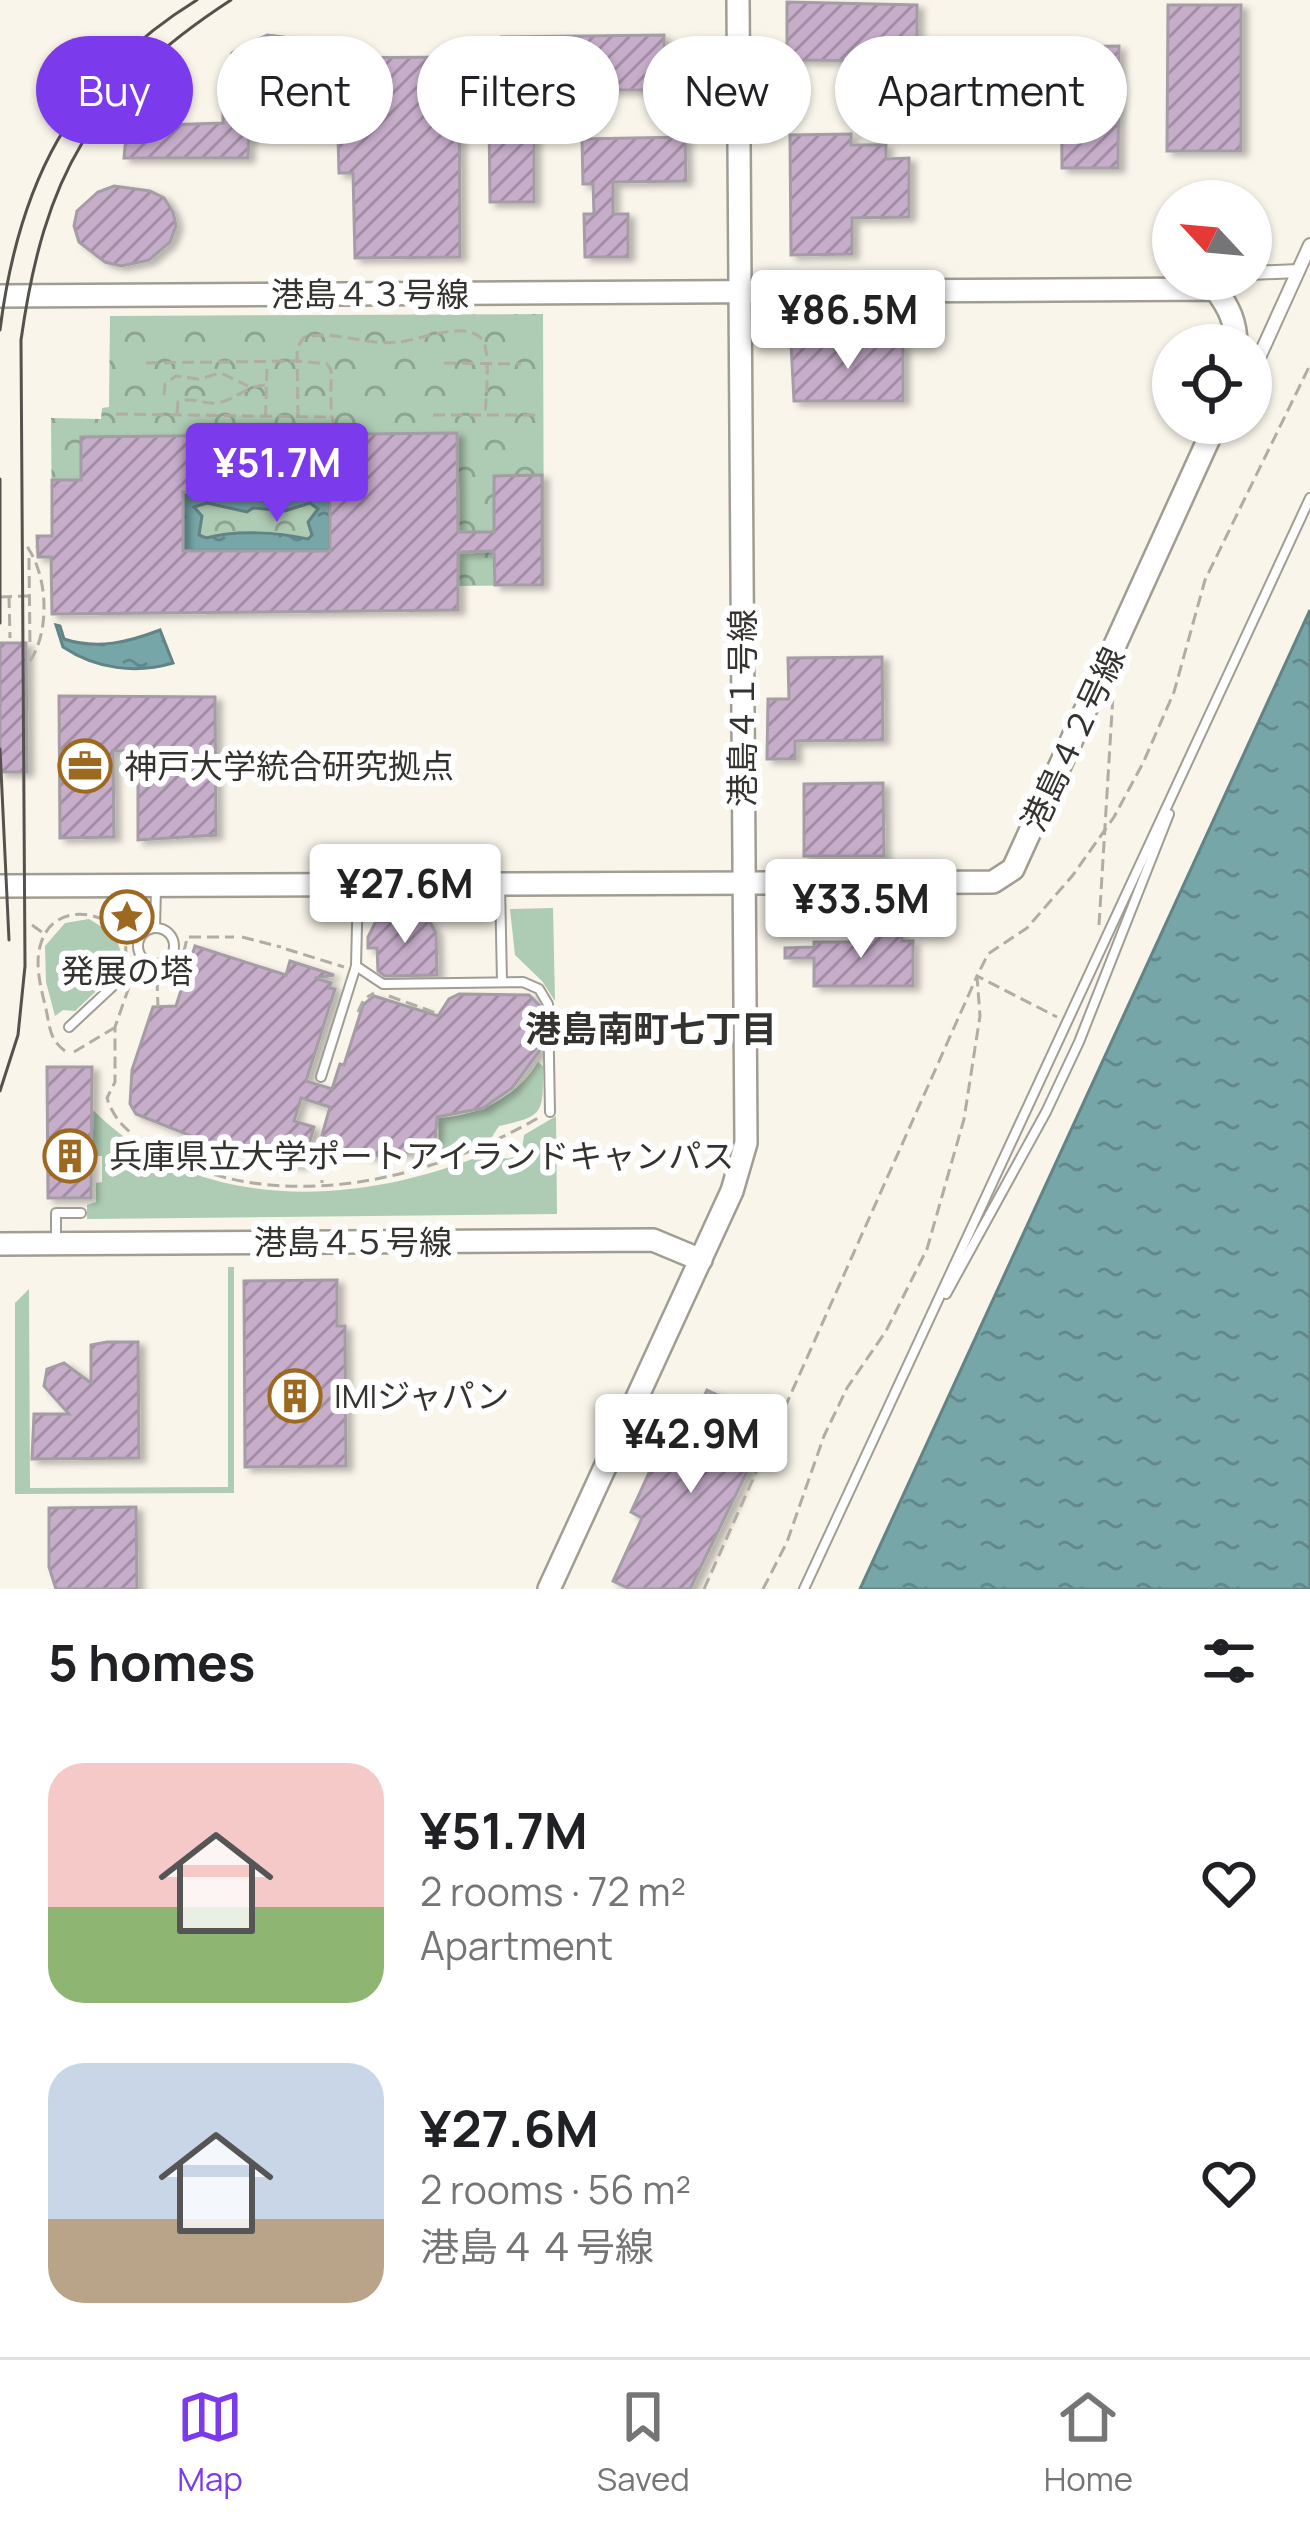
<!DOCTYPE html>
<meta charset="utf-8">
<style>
body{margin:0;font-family:Manrope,"Noto Sans JP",sans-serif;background:#f2f2f2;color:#202124;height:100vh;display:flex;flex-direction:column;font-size:45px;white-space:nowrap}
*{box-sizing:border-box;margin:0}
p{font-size:39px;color:#757577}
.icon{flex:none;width:66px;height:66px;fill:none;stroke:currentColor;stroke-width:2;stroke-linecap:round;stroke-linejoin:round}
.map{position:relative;height:1589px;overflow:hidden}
.panel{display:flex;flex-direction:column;background:#fff;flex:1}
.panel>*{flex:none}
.banner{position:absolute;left:36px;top:36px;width:1239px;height:108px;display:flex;gap:24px}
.needle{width:78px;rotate:296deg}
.controls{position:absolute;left:1152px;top:180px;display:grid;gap:24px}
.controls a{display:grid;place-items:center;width:120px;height:120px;border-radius:50%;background:#fff;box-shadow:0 3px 9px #0004;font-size:60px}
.price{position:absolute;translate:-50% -102px;padding:0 27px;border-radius:12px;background:#fff;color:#222;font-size:39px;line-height:78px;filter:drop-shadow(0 3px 6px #0008)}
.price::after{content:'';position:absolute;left:50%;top:72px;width:36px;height:27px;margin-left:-18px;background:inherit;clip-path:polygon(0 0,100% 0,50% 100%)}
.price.selected{background:#7c3aed;color:#fff}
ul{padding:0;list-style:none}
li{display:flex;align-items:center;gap:36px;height:300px;padding:0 48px}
li span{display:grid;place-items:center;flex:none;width:336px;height:240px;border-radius:36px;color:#555}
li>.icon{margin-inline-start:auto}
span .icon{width:144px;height:144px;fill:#fffc;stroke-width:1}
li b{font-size:51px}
h2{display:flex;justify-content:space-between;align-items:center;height:144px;padding:0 48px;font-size:51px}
.chip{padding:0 42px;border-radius:54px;background:#fff;box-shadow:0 3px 9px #0004;font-size:42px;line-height:108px}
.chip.selected{background:#7c3aed;color:#fff}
.tabs{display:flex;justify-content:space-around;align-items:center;height:168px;border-top:3px solid #e0e0e0;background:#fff;font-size:33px;color:#757577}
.tabs a{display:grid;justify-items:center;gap:6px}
.tabs .selected{color:#7c3aed}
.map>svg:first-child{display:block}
.grass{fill:#aecbb3}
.park{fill:url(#park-crowns)}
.water{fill:url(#water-ripples);stroke:#638485;stroke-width:3;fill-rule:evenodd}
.building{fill:url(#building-hatch);stroke:#a49da5;stroke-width:3;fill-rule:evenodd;filter:url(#shadow)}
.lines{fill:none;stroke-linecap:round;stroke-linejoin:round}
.service-casing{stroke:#a19d93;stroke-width:12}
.pedestrian-casing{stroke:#a19d93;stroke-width:16}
.tertiary-casing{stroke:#a19d93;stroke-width:26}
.path{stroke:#b0ada5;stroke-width:3;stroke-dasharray:12 6;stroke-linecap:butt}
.service{stroke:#fff;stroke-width:8}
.pedestrian{stroke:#fff;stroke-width:12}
.tertiary{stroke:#fff;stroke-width:21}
.tram{stroke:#55524e;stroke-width:3}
.labels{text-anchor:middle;stroke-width:12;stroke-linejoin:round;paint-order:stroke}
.street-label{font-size:33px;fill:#353330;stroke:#fff}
.poi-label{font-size:33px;fill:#353330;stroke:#fff;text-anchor:start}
.neighbourhood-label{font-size:36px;font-weight:bold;fill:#353330;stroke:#fff}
</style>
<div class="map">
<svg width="1310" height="1589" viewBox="0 0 1310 1589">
<defs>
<pattern id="park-crowns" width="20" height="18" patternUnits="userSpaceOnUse" patternTransform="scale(3)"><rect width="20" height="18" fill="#aecbb3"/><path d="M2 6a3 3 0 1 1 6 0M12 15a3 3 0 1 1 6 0" fill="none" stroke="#8ea592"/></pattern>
<pattern id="water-ripples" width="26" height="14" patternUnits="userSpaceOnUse" patternTransform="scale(3)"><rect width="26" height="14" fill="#77a6a9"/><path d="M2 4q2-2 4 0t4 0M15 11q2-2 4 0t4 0" fill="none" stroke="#62888a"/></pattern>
<pattern id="building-hatch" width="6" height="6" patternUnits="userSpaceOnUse" patternTransform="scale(3)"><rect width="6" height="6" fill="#c6adca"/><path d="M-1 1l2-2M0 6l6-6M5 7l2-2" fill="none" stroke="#a28da4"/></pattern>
<filter id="shadow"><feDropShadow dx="6" dy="4" stdDeviation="3" flood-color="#0004"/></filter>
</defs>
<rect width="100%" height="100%" fill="#f9f5eb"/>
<g class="grass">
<path d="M553 908 555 1001 542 981 515 955 510 909Z"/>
<path d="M89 919 115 935 125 964 75 1011 63 1010 55 1016 46 982 45 946 65 923Z"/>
<path d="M538 1062 543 1066C543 1113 545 1116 499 1126L490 1140 440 1158 438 1118C476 1117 518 1097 538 1062Z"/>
<path d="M92 1109C198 1217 363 1206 492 1151 502 1161 514 1161 522 1150L524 1135 556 1116 557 1214 87 1219V1205L96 1202V1183L102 1182V1156H92Z"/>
<path d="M228 1267H234V1493L15 1494V1303L29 1289 30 1488 228 1487Z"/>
</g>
<path class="park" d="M543 314 544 585 459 586 458 610 52 614 51 558 38 557 37 536 52 535 51 418 101 419 102 408 109 407 110 316Z"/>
<g class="water">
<path d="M330 491V551H183V492ZM207 503 247 512 253 508 285 511 310 503 318 509 308 522 312 535 308 539C277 532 236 530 206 538L199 535 202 516 194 507Z"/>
<path d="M1310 610V1589H860Z"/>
<path d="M56 625 60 626 64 639C97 650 129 642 160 630L173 663C136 674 96 669 63 647Z"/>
</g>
<g class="building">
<path d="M787 2 917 5V75H904V61L787 60Z"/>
<path d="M1168 5H1241V151H1167Z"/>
<path d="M267 35 306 40 321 48V58L459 57 460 257 355 258 353 173H339L338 137 249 136 248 158H124L126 137H133V126L223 123V97H233L227 71 232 53Z"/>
<path d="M664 35V90H502L501 37Z"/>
<path d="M1119 46 1118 168H1062L1061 47Z"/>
<path d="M489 114H534V202H490Z"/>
<path d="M851 134V145H886V159L909 158V217L852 218V254L791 255 790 135Z"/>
<path d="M685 137 686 181 613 182V214H628V257H585L584 214H594L593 184H583L582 139Z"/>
<path d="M114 186 150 191 164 198 173 212 176 226 170 242 149 260 121 266 105 262 79 242 74 226 77 211 98 192Z"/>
<path d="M896 342V346H903V401H794L791 343Z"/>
<path d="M457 433 458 532H494V476L542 475V585H495L494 551 458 552V610L52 614 51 557H38L37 536H52V480H81V437ZM330 491V551H183V492Z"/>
<path d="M0 643H26L27 772H0Z"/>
<path d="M882 657 883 740 795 741V759H767L768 699H789L788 658Z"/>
<path d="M59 696 215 697 216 835 138 840V751H113L114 837 60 838Z"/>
<path d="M883 783 884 856H804V784Z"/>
<path d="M397 908 419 914 431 924 436 933 437 975 385 976 378 971 377 948H368V937L376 921 397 922Z"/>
<path d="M850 934H902V941H913V986H814V958H785V948L814 947V942H850Z"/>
<path d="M195 946 286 975 290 961 334 975 315 978 331 983 329 988 335 989 306 1081 332 1089 340 1064 344 1065 363 1005 374 996 438 1016 449 999 459 994 529 995 540 1006 541 1049 512 1088 483 1108 437 1117 435 1141 418 1151 373 1156 336 1149 322 1135 330 1107 301 1098 294 1121 314 1127 306 1154 299 1165 209 1143 136 1114 130 1104 132 1070 153 1007 176 1006Z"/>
<path d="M47 1067H92L91 1198H48Z"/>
<path d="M337 1280V1326H345L346 1466 245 1467 244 1281Z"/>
<path d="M107 1342H138L139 1458 32 1459 34 1414H69L44 1386 47 1369 64 1363 91 1383V1345Z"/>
<path d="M707 1390 739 1405 741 1400 760 1409 758 1414 772 1420 690 1589H630L613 1581 642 1518 631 1512 659 1451 676 1458Z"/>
<path d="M136 1507 137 1589H56L49 1567V1508Z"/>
</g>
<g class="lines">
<g class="service-casing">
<g id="service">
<path d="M500 885 502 982"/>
<path d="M155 928 156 887"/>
<circle cx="156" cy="946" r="18"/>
<path d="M356 966 383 984 523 982 539 989 548 1004 550 1112"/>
<path d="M69 1027 143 958"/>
<path d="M321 1077 356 966 358 885"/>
<path d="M56 1242V1213H81"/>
<path d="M946 1294 1046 1112 1079 1042 1169 814"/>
<path d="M804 1589 1310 498"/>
</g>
</g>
<g class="pedestrian-casing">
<g id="pedestrian">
<path d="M1251 273 1298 271"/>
<path d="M1251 375 1310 245"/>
</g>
</g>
<g class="tertiary-casing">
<g id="tertiary">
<path d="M0 296 1215 289C1229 307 1236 322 1236 345"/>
<path d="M0 886 993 882 1013 869 1216 423"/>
<path d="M0 1244 653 1240 701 1260"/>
<path d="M549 1589 732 1191 746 1143 738 0"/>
</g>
</g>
<g class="path">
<path d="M146 363 298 361 327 364 331 370V414L337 434"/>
<path d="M444 363 521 364"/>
<path d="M164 395 165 384 176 376 198 379 221 373 248 386"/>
<path d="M177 413 178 402C194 396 203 405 218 403 236 399 247 386 266 385"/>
<path d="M116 414 331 417"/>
<path d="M433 415H538"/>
<path d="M298 417 297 348 304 337C336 330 366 346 399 342 420 340 465 320 482 339 491 349 486 400 485 415"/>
<path d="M265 435 267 365"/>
<path d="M29 558 30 646"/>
<path d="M9 596 10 638"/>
<path d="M0 597 28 596"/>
<path d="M30 661C50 631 48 578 28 548L37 547"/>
<path d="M32 925 43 933"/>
<path d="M1099 925 1113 695"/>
<path d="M242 937 281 947"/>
<path d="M286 949 344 967"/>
<path d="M127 958C121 936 137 926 138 906"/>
<path d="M141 974C171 983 183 964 187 937H234"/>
<path d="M157 979 158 1007"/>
<path d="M129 987 115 1027V1082L107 1098C115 1124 134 1137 157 1150 273 1218 429 1181 538 1118"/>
<path d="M389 996 436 1013"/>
<path d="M358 1012 364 999 374 993"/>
<path d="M65 1051C49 1039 50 1027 46 1009 41 988 34 964 41 943 54 902 105 909 126 938"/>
<path d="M74 1052 114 1028"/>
<path d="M321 1144 322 1183"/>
<path d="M704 1589 977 976 1057 1017"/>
<path d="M763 1589 787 1542 824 1436 847 1388 886 1331 927 1249 964 1119 980 1016 977 976 988 954 1027 928 1073 875 1114 817 1143 763 1174 692 1205 580 1310 365"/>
</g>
<use href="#service" class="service"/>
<use href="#pedestrian" class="pedestrian"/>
<use href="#tertiary" class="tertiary"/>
<g class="tram">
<path d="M0 330C18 186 70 78 197 0"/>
<path d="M0 479V623"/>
<path d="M0 749 9 940"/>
<path d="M0 1091 18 1035 25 966 21 340C44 177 91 91 231 0"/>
</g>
</g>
<defs>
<g id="office-ring" transform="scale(2.7)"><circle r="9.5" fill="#fff" stroke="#9d6921" stroke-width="1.5"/><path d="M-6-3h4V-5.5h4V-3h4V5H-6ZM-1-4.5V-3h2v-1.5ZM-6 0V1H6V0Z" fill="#9d6921"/></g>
<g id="sight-ring" transform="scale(2.7)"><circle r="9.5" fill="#fff" stroke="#9d6921" stroke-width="1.5"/><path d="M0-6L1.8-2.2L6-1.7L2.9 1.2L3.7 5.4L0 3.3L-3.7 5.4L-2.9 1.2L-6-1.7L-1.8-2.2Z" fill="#9d6921"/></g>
<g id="building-ring" transform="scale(2.7)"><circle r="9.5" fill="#fff" stroke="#9d6921" stroke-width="1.5"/><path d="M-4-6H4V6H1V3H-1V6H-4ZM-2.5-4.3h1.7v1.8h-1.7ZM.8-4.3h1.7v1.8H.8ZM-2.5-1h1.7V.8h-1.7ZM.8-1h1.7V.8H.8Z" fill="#9d6921"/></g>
</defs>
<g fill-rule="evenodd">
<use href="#office-ring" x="85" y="766"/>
<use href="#sight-ring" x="127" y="917"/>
<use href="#building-ring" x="70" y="1156"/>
<use href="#building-ring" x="295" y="1396"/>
</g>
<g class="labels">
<g class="street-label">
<text x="370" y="306">港島４３号線</text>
<text transform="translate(742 708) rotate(-90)" y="12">港島４１号線</text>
<text transform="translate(1073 739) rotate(-65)" y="12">港島４２号線</text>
<text x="353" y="1254">港島４５号線</text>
</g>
<g class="poi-label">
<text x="124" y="778">神戸大学統合研究拠点</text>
<text x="127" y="983" text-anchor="middle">発展の塔</text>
<text x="109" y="1168">兵庫県立大学ポートアイランドキャンパス</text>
<text x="334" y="1408">IMIジャパン</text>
</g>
<g class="neighbourhood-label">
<text x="651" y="1042">港島南町七丁目</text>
</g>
</g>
</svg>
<div class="controls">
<a><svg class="needle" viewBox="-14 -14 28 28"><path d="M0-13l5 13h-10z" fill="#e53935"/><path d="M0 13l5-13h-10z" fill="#757577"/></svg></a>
<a><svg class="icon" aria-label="locate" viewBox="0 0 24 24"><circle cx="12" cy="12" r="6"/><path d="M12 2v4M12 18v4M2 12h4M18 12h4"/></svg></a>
</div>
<b class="price" style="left:848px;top:372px">¥86.5M</b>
<b class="price selected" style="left:277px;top:525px">¥51.7M</b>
<b class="price" style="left:405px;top:946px">¥27.6M</b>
<b class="price" style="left:861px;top:961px">¥33.5M</b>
<b class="price" style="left:691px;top:1496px">¥42.9M</b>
<div class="banner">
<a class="chip selected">Buy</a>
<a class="chip">Rent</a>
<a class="chip">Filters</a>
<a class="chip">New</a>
<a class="chip">Apartment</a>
</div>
</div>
<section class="panel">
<h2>5 homes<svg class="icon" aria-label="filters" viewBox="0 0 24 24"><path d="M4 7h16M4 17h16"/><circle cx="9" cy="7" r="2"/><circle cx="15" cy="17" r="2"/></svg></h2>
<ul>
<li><span style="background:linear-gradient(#f6c9c9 60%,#8fb573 0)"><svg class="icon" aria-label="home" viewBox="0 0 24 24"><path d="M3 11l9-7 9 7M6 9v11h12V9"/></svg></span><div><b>¥51.7M</b><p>2 rooms · 72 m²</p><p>Apartment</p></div><svg class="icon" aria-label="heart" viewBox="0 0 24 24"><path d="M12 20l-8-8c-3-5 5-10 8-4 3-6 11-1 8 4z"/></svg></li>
<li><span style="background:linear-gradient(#c9d6e8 65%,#b9a48a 0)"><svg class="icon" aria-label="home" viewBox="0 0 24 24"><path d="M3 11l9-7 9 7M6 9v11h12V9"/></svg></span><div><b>¥27.6M</b><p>2 rooms · 56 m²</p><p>港島４４号線</p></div><svg class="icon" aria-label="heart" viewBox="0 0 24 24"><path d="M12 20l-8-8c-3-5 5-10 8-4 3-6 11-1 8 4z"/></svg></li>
</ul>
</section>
<nav class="tabs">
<a class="selected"><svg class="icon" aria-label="map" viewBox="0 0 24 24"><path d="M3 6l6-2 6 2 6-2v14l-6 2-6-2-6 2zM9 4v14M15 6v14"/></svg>Map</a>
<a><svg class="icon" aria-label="saved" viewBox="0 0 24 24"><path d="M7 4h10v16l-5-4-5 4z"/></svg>Saved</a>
<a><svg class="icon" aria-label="home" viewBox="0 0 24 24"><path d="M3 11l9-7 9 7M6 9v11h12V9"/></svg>Home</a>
</nav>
